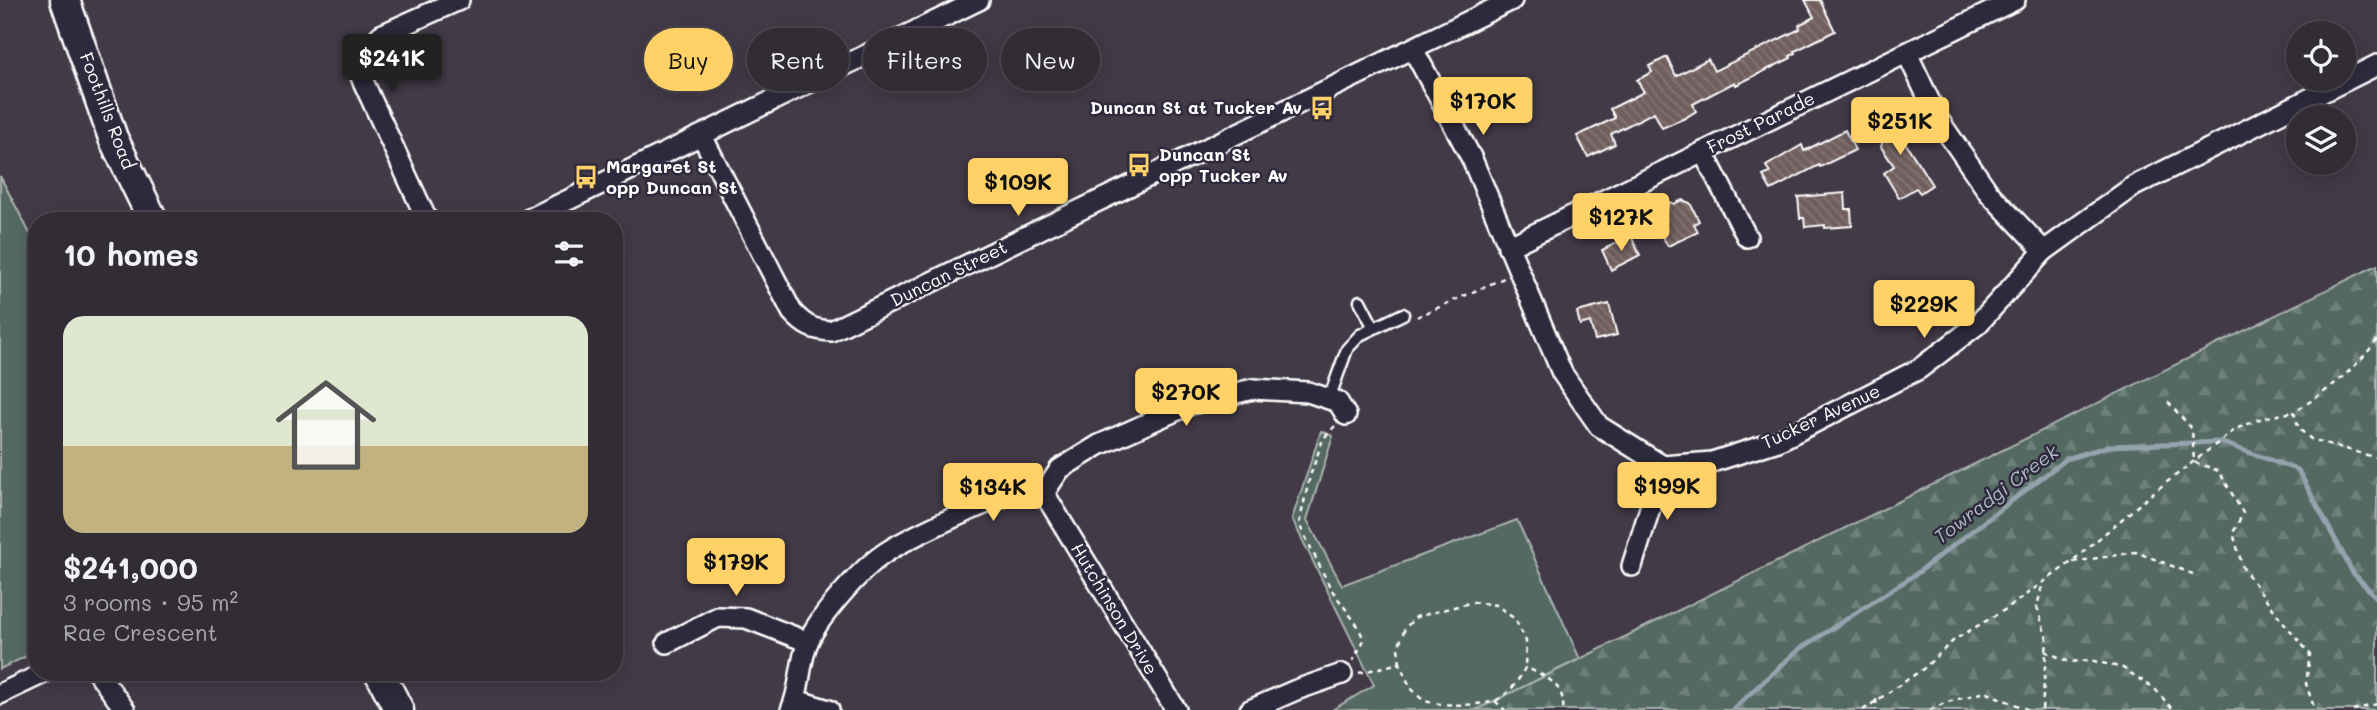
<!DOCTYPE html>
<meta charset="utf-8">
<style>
body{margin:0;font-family:Mali,sans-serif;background:#3d3841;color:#f1f3f6;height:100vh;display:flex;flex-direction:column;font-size:26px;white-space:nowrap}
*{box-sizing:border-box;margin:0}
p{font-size:23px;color:#a8a7ad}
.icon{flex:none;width:38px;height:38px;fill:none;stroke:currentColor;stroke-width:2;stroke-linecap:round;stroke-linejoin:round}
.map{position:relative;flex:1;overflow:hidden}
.details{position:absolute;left:28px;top:212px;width:595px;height:469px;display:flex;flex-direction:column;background:#322c35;border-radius:28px;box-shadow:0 4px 18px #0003,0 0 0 2px #4d4850}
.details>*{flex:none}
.hud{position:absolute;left:644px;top:28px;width:665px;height:63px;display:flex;gap:14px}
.buttons{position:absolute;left:2286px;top:21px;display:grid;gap:14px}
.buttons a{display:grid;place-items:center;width:70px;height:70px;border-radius:50%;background:#322c35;box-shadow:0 4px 18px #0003,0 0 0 2px #4d4850;font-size:35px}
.price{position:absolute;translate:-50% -60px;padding:0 16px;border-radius:7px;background:#ffd166;color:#111;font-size:23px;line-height:46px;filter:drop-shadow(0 2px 4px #0008)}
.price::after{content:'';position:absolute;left:50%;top:42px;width:21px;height:16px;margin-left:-10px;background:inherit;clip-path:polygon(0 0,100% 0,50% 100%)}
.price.selected{background:#222;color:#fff}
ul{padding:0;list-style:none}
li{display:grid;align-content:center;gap:14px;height:371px;padding:0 35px}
li span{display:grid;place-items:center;height:217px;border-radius:21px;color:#555}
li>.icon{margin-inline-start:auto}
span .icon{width:126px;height:126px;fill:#fffc;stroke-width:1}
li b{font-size:30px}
h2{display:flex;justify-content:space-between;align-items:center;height:84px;padding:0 35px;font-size:30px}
.tag{padding:0 24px;border-radius:32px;background:#322c35;box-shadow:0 4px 18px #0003,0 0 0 2px #4d4850;font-size:24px;line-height:63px}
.tag.selected{background:#ffd166;color:#111}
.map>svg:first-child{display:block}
.green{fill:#546963;stroke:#aab4b1;stroke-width:2}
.forest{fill:url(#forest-firs);stroke:#aab4b1;stroke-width:2}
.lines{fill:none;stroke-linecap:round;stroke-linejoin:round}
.stream{stroke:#94a3ad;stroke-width:5}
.building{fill:url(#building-back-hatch);stroke:#fff;stroke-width:2}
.lane-casing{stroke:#fff;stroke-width:15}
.street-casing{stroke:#fff;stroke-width:24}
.secondary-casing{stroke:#fff;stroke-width:33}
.path{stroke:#fff;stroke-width:2.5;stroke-dasharray:5 5;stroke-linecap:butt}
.lane{stroke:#2f2a3d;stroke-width:10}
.street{stroke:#2f2a3d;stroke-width:19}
.secondary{stroke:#2f2a3d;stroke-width:28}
.labels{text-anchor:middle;stroke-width:5;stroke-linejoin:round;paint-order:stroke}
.poi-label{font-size:18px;font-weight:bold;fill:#fff;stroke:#2f2a3d;text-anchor:start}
.street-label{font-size:18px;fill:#fff;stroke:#2f2a3d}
.water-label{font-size:19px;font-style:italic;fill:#afbac2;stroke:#2f2a3d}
</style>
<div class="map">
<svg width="2377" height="710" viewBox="0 0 2377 710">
<defs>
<pattern id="forest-firs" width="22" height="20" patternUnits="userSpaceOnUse" patternTransform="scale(1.75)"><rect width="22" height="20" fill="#546963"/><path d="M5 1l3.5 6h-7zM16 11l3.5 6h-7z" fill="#6e807a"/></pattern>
<pattern id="building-back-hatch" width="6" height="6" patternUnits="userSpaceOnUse" patternTransform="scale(1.75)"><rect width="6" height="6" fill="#705e5d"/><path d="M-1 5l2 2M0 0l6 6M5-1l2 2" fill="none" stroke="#857675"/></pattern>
</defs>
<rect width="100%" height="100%" fill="#423a47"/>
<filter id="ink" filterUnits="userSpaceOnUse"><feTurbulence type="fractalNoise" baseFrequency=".0143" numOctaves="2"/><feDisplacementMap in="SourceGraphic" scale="14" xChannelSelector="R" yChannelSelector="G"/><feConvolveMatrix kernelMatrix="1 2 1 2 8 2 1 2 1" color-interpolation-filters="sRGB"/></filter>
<g filter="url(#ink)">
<g class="green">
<path d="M0 176 37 247V651L0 669Z"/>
<path d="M1321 431 1333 436 1307 520 1342 585 1517 520 1580 659 1476 710H1332L1374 685 1292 519Z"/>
</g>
<path class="forest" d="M2377 265V710H1476L1580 659Z"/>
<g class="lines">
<path class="stream" d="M1732 710 1797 651 1916 574 2066 459 2109 446 2220 442 2298 470 2353 573 2377 598"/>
</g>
<g class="building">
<path d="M1805 0H1820L1835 31 1795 51 1796 53 1790 56 1791 58 1736 85 1735 82 1693 104 1696 111 1685 118 1662 128 1654 112 1611 134 1615 144 1588 157 1577 136 1615 118 1610 109 1644 92 1637 80 1652 72 1649 66 1667 57 1676 76 1708 59 1714 71 1800 29 1799 25 1814 17Z"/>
<path d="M1878 114 1908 124 1903 139 1932 185 1920 193 1916 188 1899 198 1884 173 1894 166 1881 147 1883 140 1871 136Z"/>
<path d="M1845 130 1855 150 1820 167 1819 165 1771 190 1763 176 1770 173 1766 166 1802 145 1804 151Z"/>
<path d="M1845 193 1846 209H1851L1852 226 1825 228V225L1805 227 1804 218H1800L1798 197Z"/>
<path d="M1682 200 1690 203 1699 221 1694 224 1698 232 1668 246 1649 216 1668 207 1670 202 1674 204Z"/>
<path d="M1631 236 1640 255 1611 270 1602 250Z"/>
<path d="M1609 304 1617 335 1595 340 1590 322 1580 325 1577 312Z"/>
</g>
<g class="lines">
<g class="lane-casing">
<g id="lane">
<path d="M1360 301 1374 328"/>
<path d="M1329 399 1347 349 1360 335 1403 314"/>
</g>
</g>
<g class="street-casing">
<g id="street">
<path d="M1413 49 1472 159 1562 373 1599 426 1663 466 1712 462 1778 441 1919 369 1978 324 2044 251 2134 186 2377 65"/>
<path d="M1907 53 1938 119 1989 193 2044 251"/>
<path d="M702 136 792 312C804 325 812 330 831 331L1512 0"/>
<path d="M1703 152 1747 237"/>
<path d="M427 220 361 77 364 53 381 35 459 0"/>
<path d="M527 220 979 0"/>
<path d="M1508 247 2015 0"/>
<path d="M1044 493 1060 469 1099 445 1191 404 1253 389 1308 392 1338 402 1346 415"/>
<path d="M1632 566 1663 466"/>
<path d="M667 643 718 617 746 618 808 642"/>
<path d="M97 672 125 710"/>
<path d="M0 694 46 672"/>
<path d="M796 700 829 710"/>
<path d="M791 710C801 689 799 663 808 642 819 616 862 568 885 553 907 538 1005 491 1028 491 1033 491 1039 492 1044 493L1176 710"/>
<path d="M1250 710 1296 690 1342 674"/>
</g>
</g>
<g class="secondary-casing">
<g id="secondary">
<path d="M65 0 113 138 153 220"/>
<path d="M379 672 399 710"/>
</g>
</g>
<g class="path">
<path d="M1417 317 1504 278"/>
<path d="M2377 340C2354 371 2326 392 2294 412L2299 429 2311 439 2377 458"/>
<path d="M2168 402 2192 429 2194 462 2219 471 2243 513 2233 533 2243 568 2280 618 2310 654 2306 684 2315 710"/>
<path d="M1335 426 1323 439 1310 476 1299 524 1331 589 1358 626 1364 640 1353 661"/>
<path d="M2073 562 2136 552 2198 576"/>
<path d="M2045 651 2069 662 2090 660 2123 668 2155 689 2173 710"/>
<path d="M1400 663 1398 648 1405 628 1416 617 1473 602 1496 605 1515 619 1526 641 1525 668"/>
<path d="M1359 673 1400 663C1405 677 1410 690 1422 699 1432 707 1485 706 1497 700 1511 692 1518 681 1525 668 1545 674 1566 686 1563 710"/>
<path d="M1876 699 1877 710"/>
<path d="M1495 701 1505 710"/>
<path d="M1863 710 1923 669 1954 640 2006 609 2070 563 2154 492 2236 429 2262 418 2294 412"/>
<path d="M1930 710 1947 702 1985 692 2029 710"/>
<path d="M2042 710 2047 639 2037 607 2043 582"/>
<path d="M2353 710 2377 704"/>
</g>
<use href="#lane" class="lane"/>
<use href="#street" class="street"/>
<use href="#secondary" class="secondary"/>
</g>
</g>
<defs>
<g id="bus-bare" transform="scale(1.89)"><path d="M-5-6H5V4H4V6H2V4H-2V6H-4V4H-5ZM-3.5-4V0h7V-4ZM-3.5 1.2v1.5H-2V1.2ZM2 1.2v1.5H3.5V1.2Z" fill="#ffd166" stroke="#2f2a3d" stroke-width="2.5" paint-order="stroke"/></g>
</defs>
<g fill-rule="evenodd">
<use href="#bus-bare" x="1322" y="108"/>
<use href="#bus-bare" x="1139" y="165"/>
<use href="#bus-bare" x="586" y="177"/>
</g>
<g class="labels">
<g class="poi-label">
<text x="1302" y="114" text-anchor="end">Duncan St at Tucker Av</text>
<text x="1159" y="161">Duncan St<tspan x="1159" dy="21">opp Tucker Av</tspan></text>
<text x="606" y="173">Margaret St<tspan x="606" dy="21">opp Duncan St</tspan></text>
</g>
<g class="street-label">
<text transform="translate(107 111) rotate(69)" y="6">Foothills Road</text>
<text transform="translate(1761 123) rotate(-26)" y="6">Frost Parade</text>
<text transform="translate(949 274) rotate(-26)" y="6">Duncan Street</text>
<text transform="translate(1821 417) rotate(-25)" y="6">Tucker Avenue</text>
<text transform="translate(1114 609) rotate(59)" y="6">Hutchinson Drive</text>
</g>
<g class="water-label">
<text transform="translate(1996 494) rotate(-37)" y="7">Towradgi Creek</text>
</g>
</g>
</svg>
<div class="buttons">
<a><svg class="icon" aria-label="locate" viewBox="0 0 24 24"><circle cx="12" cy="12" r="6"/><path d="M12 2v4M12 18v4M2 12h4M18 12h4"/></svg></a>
<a><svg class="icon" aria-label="layers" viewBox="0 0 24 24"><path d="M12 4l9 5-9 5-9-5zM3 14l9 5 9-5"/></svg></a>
</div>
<b class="price selected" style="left:392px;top:94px">$241K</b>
<b class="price" style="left:1483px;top:137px">$170K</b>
<b class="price" style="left:1900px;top:157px">$251K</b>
<b class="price" style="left:1018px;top:218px">$109K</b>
<b class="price" style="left:1621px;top:253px">$127K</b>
<b class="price" style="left:1924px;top:340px">$229K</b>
<b class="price" style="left:1186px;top:428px">$270K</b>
<b class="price" style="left:1667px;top:522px">$199K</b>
<b class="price" style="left:993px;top:523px">$134K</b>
<b class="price" style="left:736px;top:598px">$179K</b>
<div class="hud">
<a class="tag selected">Buy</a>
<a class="tag">Rent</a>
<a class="tag">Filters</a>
<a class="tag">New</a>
</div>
<section class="details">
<h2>10 homes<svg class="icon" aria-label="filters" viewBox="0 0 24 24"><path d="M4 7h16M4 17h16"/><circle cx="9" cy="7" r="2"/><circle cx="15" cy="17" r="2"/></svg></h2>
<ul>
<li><span style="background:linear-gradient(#dfe7d0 60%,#c2b280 0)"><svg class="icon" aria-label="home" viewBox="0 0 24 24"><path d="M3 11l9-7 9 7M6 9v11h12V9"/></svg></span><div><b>$241,000</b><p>3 rooms · 95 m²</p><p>Rae Crescent</p></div></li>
</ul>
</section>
</div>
